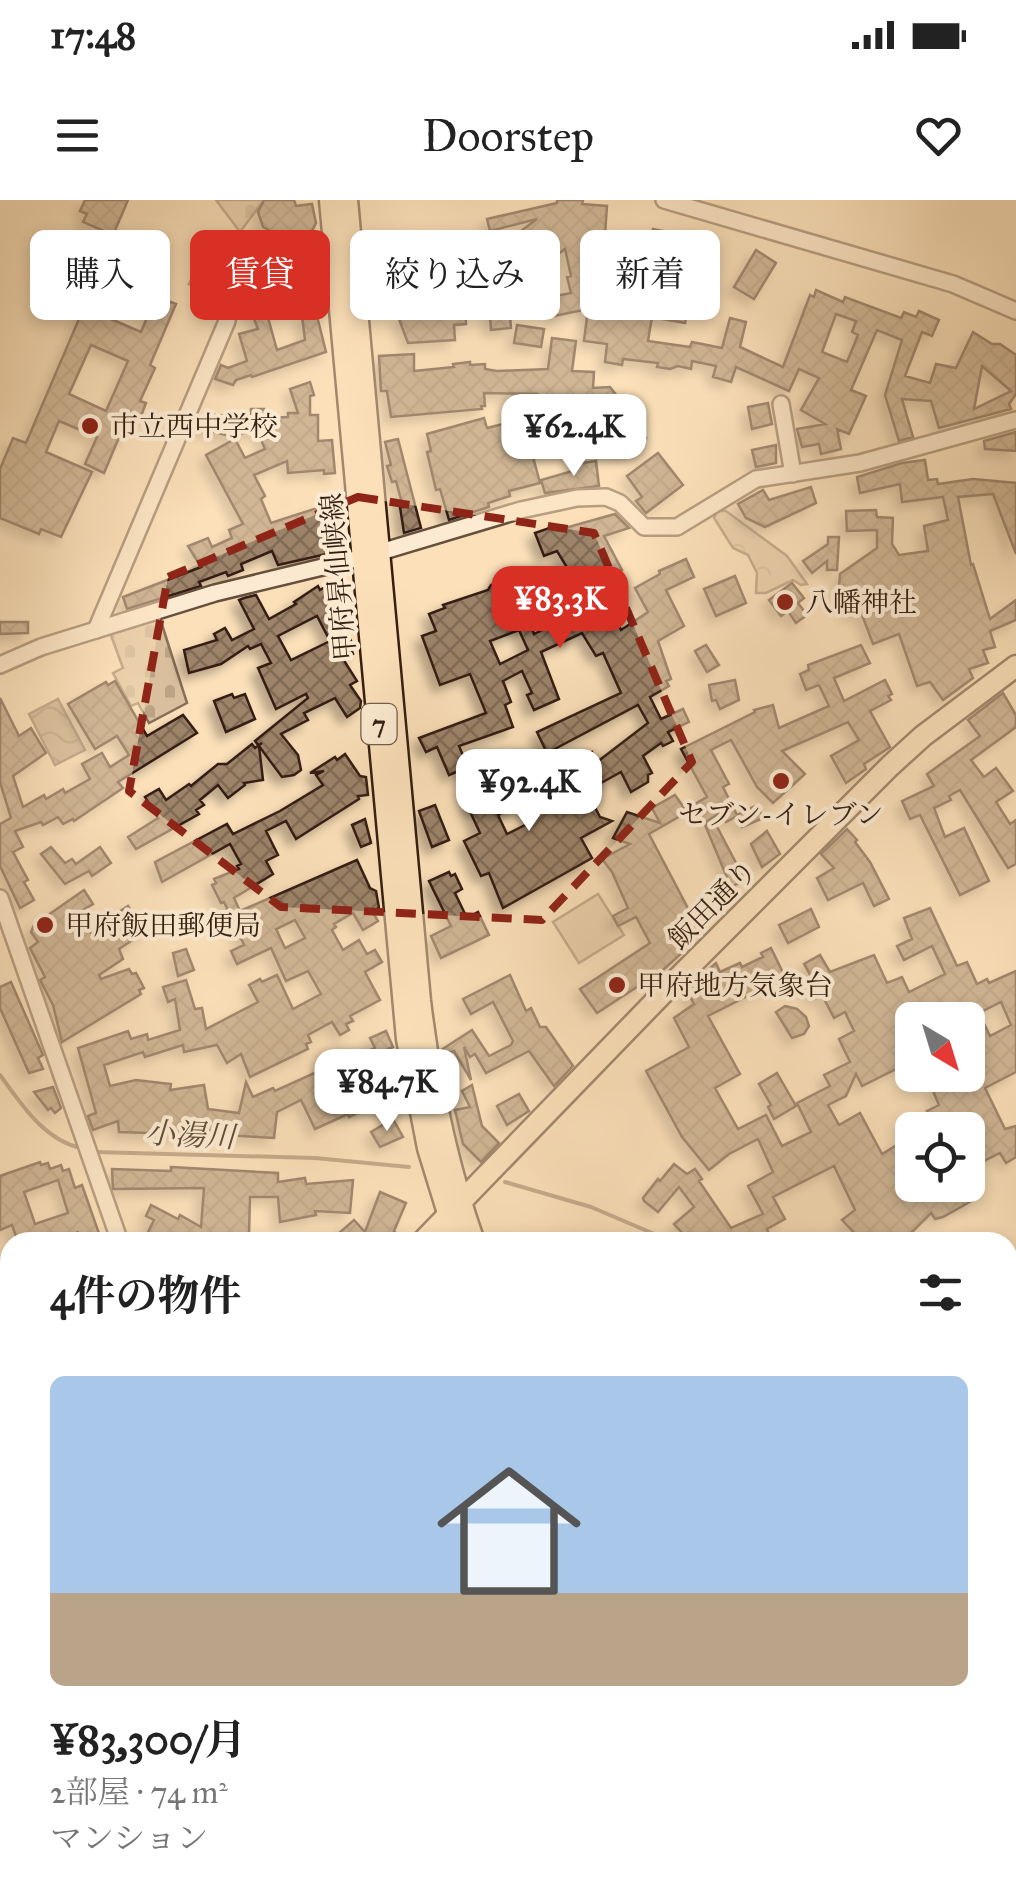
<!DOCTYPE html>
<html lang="ja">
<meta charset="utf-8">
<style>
body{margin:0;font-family:"IM FELL Great Primer","Noto Serif JP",serif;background:#f2f2f2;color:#222;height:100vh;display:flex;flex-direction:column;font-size:38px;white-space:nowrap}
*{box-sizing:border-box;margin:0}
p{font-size:32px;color:#767676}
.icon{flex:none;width:55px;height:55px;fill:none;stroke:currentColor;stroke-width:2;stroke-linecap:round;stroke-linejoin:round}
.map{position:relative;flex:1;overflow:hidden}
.drawer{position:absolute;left:0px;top:1032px;width:1018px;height:672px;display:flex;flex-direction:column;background:#fff;border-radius:30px 30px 0 0;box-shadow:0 5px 15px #0003}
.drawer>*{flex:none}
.hud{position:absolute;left:30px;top:30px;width:958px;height:90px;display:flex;gap:20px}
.needle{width:65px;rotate:142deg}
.tools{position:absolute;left:895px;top:802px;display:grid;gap:20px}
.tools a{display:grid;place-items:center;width:90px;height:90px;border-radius:15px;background:#fff;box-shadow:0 5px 15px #0003;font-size:50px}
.price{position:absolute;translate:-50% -85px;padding:0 22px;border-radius:20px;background:#fff;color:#222;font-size:32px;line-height:65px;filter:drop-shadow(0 2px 5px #0008)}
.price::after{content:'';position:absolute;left:50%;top:60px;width:30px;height:22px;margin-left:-15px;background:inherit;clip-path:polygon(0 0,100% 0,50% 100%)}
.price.on{background:#d93025;color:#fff}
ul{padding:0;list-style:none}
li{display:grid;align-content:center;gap:20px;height:530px;padding:0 50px}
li+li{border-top:2px solid #e0e0e0}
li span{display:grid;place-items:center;height:310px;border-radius:15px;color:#555}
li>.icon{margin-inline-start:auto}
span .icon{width:180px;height:180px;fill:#fffc;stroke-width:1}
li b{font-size:42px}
h2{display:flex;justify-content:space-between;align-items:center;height:120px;padding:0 50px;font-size:42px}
.chip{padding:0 35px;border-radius:15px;background:#fff;box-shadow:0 5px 15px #0003;font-size:35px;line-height:90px}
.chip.on{background:#d93025;color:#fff}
.status{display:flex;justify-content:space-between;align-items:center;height:70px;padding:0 50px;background:#fff;direction:ltr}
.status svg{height:28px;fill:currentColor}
header{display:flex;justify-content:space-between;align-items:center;height:130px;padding:0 50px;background:#fff;font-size:45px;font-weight:600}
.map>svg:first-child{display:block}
.green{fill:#d9bf9d;stroke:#876f58;stroke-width:2.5}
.forest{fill:url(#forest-crowns);stroke:#876f58;stroke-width:2.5}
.cemetery{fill:url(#cemetery-stones);stroke:#876f58;stroke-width:2.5}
.water{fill:url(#water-waves);stroke:#846b54;stroke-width:2.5}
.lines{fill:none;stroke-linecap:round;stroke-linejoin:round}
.stream{stroke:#846b54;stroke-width:4}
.building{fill:url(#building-cross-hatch);stroke:#351f12;stroke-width:2.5;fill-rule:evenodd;filter:url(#shadow)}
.minor-casing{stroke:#664f3c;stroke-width:20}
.major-casing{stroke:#351f12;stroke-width:25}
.minor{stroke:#fcebd2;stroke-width:15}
.major{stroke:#fbe0b9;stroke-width:20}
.rail{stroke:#351f12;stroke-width:4;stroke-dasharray:18 18;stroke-linecap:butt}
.marked{fill:none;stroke:#8f2418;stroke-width:8;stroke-dasharray:20 12;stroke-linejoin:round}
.poi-dot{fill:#8f2418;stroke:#fcebd2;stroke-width:4}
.labels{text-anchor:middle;stroke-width:8;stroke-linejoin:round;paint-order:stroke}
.shield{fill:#fcebd2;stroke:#715c4c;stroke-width:2.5}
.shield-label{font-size:25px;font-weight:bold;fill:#351f12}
.poi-label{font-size:28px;fill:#351f12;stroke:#fcebd2;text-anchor:start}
.street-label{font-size:28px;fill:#351f12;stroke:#fcebd2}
.water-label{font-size:30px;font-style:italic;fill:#634b38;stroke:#fcebd2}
</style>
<div class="status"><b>17:48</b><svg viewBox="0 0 49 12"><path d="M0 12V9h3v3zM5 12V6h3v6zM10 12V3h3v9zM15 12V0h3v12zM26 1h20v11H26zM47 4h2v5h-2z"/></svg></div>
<header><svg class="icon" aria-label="menu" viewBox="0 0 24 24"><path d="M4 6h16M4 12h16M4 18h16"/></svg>Doorstep<svg class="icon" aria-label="heart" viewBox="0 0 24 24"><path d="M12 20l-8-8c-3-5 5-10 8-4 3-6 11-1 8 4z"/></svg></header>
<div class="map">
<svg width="1016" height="1704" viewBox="0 0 1016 1704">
<defs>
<pattern id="forest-crowns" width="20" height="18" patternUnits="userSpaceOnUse" patternTransform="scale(2.5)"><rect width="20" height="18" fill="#d9bf9d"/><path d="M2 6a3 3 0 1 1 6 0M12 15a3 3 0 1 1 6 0" fill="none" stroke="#bba486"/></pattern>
<pattern id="cemetery-stones" width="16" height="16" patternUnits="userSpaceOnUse" patternTransform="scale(2.5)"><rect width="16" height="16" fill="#d9bf9d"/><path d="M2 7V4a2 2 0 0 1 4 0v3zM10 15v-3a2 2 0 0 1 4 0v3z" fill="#bba486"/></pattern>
<pattern id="water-waves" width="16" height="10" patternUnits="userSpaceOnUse" patternTransform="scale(2.5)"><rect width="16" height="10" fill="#b89e80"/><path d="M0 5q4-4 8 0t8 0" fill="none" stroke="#968067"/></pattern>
<pattern id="building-cross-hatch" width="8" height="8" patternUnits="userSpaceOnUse" patternTransform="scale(2.5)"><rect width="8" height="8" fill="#9c8369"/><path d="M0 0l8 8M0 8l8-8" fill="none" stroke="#806b55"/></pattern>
<filter id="shadow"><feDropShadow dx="-7" dy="7" stdDeviation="5" flood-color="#0004"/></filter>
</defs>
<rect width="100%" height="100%" fill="#fbe0b9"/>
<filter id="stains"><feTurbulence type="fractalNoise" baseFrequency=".002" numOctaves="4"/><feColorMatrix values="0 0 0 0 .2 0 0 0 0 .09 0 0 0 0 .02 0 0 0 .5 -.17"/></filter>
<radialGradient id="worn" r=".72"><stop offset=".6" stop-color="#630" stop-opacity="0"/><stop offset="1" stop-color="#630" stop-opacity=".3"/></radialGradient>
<path class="green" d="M598 694 624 735 579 763 553 722Z"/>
<path class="forest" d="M717 311H726L787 356 807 384 801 385 793 380 766 393H756L757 373 748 355 733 348 714 318Z"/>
<g class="cemetery">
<path d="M216 0H264L240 32Z"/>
<path d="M158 412 187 503 149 523 138 503 131 506 113 473 123 468 108 427Z"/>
</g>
<g class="water">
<path d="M210 36 239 49 219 97 189 84Z"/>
<path d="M58 499 85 550 55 565 29 514Z"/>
</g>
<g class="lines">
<g class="stream">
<path d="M0 875C22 905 44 940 81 948"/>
<path d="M95 952 315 958 409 967"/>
<path d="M505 982 591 1007 673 1042"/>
<path d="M1008 1219 1010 1222"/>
</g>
</g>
<g class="building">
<path d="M85 0H128L113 35 83 22 87 14 80 11Z"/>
<path d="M264 0H294L296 6 312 4 316 23 299 57 275 76 263 61 288 41 263 27 258 12Z"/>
<path d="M557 0H583L582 4 607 6 605 35 627 36 629 42 650 43 653 29 672 33 666 60 633 53 629 90 672 97 674 87 696 91 698 82 717 85 713 110 688 106 685 123 652 117 648 141 690 147 692 142 722 148 730 118 746 122 740 147 783 167 810 95 814 97 816 90 843 102 845 97 901 118 904 112 916 117 919 111 939 120 932 136 922 132 905 176 930 183 936 164 956 168 973 132 992 144H1000L1016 155V194L1009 204 1011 209 939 228 931 201 902 199 913 237 899 241 885 195 902 140 877 130 851 190 866 196 849 234 837 229 841 249 821 254 819 244 802 247 797 229 825 224 801 210 819 178 799 169 789 191 736 167 731 182 713 177 716 166 692 161 691 169 678 166 670 169 657 167 658 163 623 159 622 165 605 162 607 144 584 141 588 109 554 116 550 97 571 93 567 77 571 76 565 49 510 89 534 84 509 102 511 128 491 130 489 101 465 109 466 124 454 125 455 140 408 143 399 119 428 104 419 85 387 99 382 88 451 58 453 62 462 58 474 83 491 77 493 84 517 67 501 46 537 19 490 31 487 19 557 3ZM836 114 856 121 852 132 858 135 847 162 822 152ZM982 166 1011 191 974 209Z"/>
<path d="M385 35 407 38 405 54 383 51Z"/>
<path d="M756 50 776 63 754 99 734 87Z"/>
<path d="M99 72 120 80 104 116 141 132 156 96 176 104 150 165 155 168 140 201 146 203 139 221 134 218 126 237 120 235 104 273 85 264 97 237 59 221 46 252 92 272 61 337 41 329 39 334 0 318V269L13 238 26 243ZM91 145 128 161 106 211 69 194Z"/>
<path d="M272 86 281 108 267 114 277 150 305 140 302 116 316 112 326 152 252 177 251 175 236 180 233 185 215 179 221 165 228 168 247 161 239 134 258 129 250 109 264 101 261 94Z"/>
<path d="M517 125 544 129 541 147 514 143Z"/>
<path d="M552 138 576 141 572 171 594 172 593 188 610 187 617 196 614 198 627 228 638 222 646 238 622 251 609 227 598 232 595 225 563 233 557 210 568 207 566 196 536 200 537 194 484 193 485 206H481L482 209 391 217 387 191H381L379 156 414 154V171L454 167 453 164 470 162V165L485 164V169L497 171 548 169Z"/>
<path d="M310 182 314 195 310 196V215H318V241L332 240 335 273 324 274V270L288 273 287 261 254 275 265 296 261 299 271 323 320 307 331 353 278 365 272 351 241 364 243 370 228 376 226 372 199 382 201 386 127 409 123 397 201 367 188 346 208 338 212 347 232 338 229 330 243 324 206 255 235 239 245 258 265 249 257 230 230 236 198 228 200 218 214 221 215 215 251 216V209H264V218L288 217V213H298L290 189Z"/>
<path d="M768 203 772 224 752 229 748 207Z"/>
<path d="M484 218 487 228 511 222 512 226 524 223 540 283 509 291 510 296 488 303 489 307 449 320 440 289 436 290 427 252 431 251 427 234Z"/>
<path d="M1016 232V251L985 249 984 241Z"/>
<path d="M398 239 421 328 404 333 400 307H403L396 281 392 282 387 266 391 265 385 242Z"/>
<path d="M776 245V263L756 267 752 250Z"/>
<path d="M658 253 683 285 646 313 636 301 642 297 627 276Z"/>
<path d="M925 260 928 280 937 279 938 284 973 279 1016 283V354L993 294 958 297 971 365 973 364 990 419 1016 400V420L990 431 995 447 983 450 988 463 969 469 973 478 943 500 930 482 917 486 899 434 873 444 861 412 850 414 843 386 839 387 840 374 877 348V330L847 331 846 311 876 310 877 317 893 318 892 344 899 355 928 351 924 326 948 320 943 297 902 302 900 284 860 293 857 277 902 263Z"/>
<path d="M596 261 599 286 545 293 541 280 576 270V264Z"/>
<path d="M811 287 816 303 765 327 746 318 738 304 763 290 769 300Z"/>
<path d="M615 314 629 328 604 336 622 370 597 383 621 430 648 412 635 388 660 374 659 371 686 359 694 377 666 390 684 426 658 441 671 479 666 481 669 486 650 497 661 519 683 509 689 522 668 532 673 541 663 546 661 543 643 556 652 573 648 575V582L631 592 621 572 590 589 575 560 592 552 597 562 648 523 638 505 547 553 537 532 621 493 603 453 596 456 582 433 541 452 559 499 534 510 527 495 532 493 522 471 503 481 511 502 505 505 513 527 459 546 468 567 449 575 437 547 426 552 419 538 486 513 470 474 440 485 422 436 436 431 429 414 445 408 443 405 488 390 491 385 499 382 498 378 512 372 516 384 540 374 544 382 568 369 557 351 544 356 535 333 552 327 558 330ZM555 389 558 393 561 392 572 415 534 434 525 408 535 403 534 398ZM519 430 528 450 500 464 490 441Z"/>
<path d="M828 337H839L837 370H827V361L812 373 803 361 828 344Z"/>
<path d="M735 376 746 403 716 416 704 389Z"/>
<path d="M792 383 804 398 798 403 807 415 796 423 788 411 781 416 769 400Z"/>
<path d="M330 384 338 397 335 399 346 421 342 422 354 447 351 449 353 454 343 459 357 481 350 485 361 501 360 508 347 517 335 498 304 513 308 520 281 534 298 555 301 570 294 575 282 577 259 546 263 580 244 583 245 585 228 598 218 585 200 600 204 605 196 610 199 614 136 649 128 637 158 618 145 597 159 589 166 600 189 584 191 586 218 564H227L252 544 255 548 262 543 258 545 255 541 308 498 306 494 276 509 258 468 271 463 261 444 250 449 248 446 221 464 189 473 184 450 217 440 214 434 225 428 232 440 254 429 239 400 244 398 256 395 269 419 296 404 294 402 318 386 320 390ZM317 416 330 441 291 460 278 436Z"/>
<path d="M0 422H28V433L0 434Z"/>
<path d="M706 445 719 465 707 472 695 451Z"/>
<path d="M861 445 870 463 834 478 844 501 885 480 892 494 888 496 891 500 870 511 890 547 864 564 866 569 846 583 831 556 859 540 848 522 782 551 805 574 773 603 757 587 731 540 711 550 729 584 723 587 737 615 757 605 763 618 742 627 737 616 726 622 720 613 704 623 693 605 707 597 681 549 755 512 754 510 773 505 779 528 829 506 819 485 806 490 800 474 809 470 808 465Z"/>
<path d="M735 480 739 500 720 509 716 500 712 501 709 485Z"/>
<path d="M115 481 147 536 183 515 197 533 118 582 123 588 74 621 73 619 63 624 58 617 43 625 41 622 15 631 23 647 13 652 28 680 24 682 34 700 20 708 0 666V624L11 618 0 582V498L19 536 31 528 46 553 13 576 23 607 44 595 46 599 63 589 65 593 90 579 82 564 102 553 110 567 129 555 117 536 95 549 68 504 106 482 108 485Z"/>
<path d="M1003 493 1016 515V527L971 560 984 577 996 568 1013 591 996 602 1010 624 1016 620V664L1008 668 960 590 949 596 951 600 934 608 945 637 964 628 989 681 960 695 920 615 910 619 902 601 934 586 927 574 980 536 968 520Z"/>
<path d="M232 494 234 498 245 494 255 519 226 532 214 501Z"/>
<path d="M345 554 360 576 366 577 368 595 358 596 359 599 296 639 286 621 266 631 278 655 266 661 273 674 234 698 240 711 357 660 370 688 376 691 379 708 372 711 378 721 363 730 353 713 334 724 336 727 332 730 343 750 359 740 367 754 375 750 382 762 365 772 380 800 350 816 353 821 346 824 349 830 340 835 332 822 308 835 311 842 306 844 308 849 250 877 241 854 227 863 217 845 184 852 183 845 145 857 143 852 104 865 110 886 136 880 171 884 170 890 204 885 208 909 239 913 246 882 253 897 273 888 275 891 328 867 326 863 337 858 340 864 375 848 370 838 386 831 393 847 388 849 392 858 353 878 364 903 361 904 364 910 349 917 348 914 315 929 301 900 277 912 274 938 208 934 209 931 178 934 119 932 118 921 93 930 88 916 96 913 78 848 128 831 131 839 147 834 148 840 180 830 175 799 168 802 163 787 186 780 195 809 202 808 206 829 258 802 249 785 260 779 262 782 277 775 293 809 321 794 308 771 286 781 271 748 237 764 231 751 244 745 224 702 221 703 212 685 216 683 214 679 239 669 237 666 241 664 230 644 162 682 155 662 227 624 233 634 280 611 323 585 316 575 324 571 310 573 335 557 337 560ZM295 720 305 738 285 748 276 729Z"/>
<path d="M495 555 516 606 498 615 507 634 535 620 524 597 541 588 533 570 549 563 569 604 588 594 600 617 612 621 581 638 592 658 503 708 489 673 481 676 464 641 480 633 467 605 491 593 478 562Z"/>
<path d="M675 595 687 612 649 634 701 733 680 744 685 750 663 770 597 813 580 789 650 743 636 717 618 726 613 716 628 708 612 672 602 659 630 644 613 638 627 612 660 623 652 608Z"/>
<path d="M435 605 449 640 432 647 419 611Z"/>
<path d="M365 619 371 643 361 647 352 625Z"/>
<path d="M714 621 745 680 731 687 705 625Z"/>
<path d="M847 629 857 640 855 642 870 662 889 699 874 706 863 683 828 700 817 678 834 668 821 654Z"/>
<path d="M767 631 780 654 762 667 751 644Z"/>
<path d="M51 647 65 663 72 659 76 664 100 647 111 663 92 676 89 671 65 684 41 654Z"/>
<path d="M449 672 451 676 455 674 462 689 455 693 467 718 478 712 489 735 441 758 431 736 451 726 429 681Z"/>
<path d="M84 690 93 704 78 713 92 735 119 716 117 713 128 706 145 732 119 749 123 759 99 775 101 779 129 769 132 774 136 773 144 788 139 790 141 794 62 842 53 805 40 780 45 777 30 748 38 742 31 732 34 725Z"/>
<path d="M930 708 957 766 967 762 977 784 987 779 989 783 1016 771V872L985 888 1005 929 1016 926V957L1006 963 1000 953 968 969V930H911L931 919 927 911 939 905 932 889 968 875V852L978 847 968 820H912V861L862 886 856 874 846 896 828 905 839 925 860 913 882 954 912 936V985H964L973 1000 943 1017 935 1019 931 1013 912 1032 923 1042H868L865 1039 862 1041 842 1020 855 1010 834 966 773 997 785 1019 767 1029 769 1034 749 1042H706L696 1034 692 1038 688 1033 685 1036 674 1024 694 1007 679 987 658 1012 644 1001 643 998 658 979 660 981 674 964 687 974 695 969 702 979 699 981 731 1028 763 1014 748 986 773 972 758 939 729 954 709 970 682 937 646 871 689 847 674 818 694 804 686 789 716 763 720 772 740 763 742 767 763 757 761 753 771 748 785 777 708 816 740 874 715 888 738 929 766 915 782 946 811 932 797 903 830 886 824 875 850 862 839 839 854 831 845 812 834 818 822 795 814 799 808 787 815 783 804 764 820 755 830 772 874 755 887 783 902 777 909 792 945 774 932 746 904 760 897 746 912 739 904 718ZM1001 802 1011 825 990 836 979 813Z"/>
<path d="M811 709 819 727 788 743 779 725Z"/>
<path d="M186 749 194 770 178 776 173 753Z"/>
<path d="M510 775 526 811 531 808 540 827H546L573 866 554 886 529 851 486 873 475 854 470 857 464 847 471 880 454 851 442 856 441 850 472 830 489 856 511 845 513 841 493 802 471 814 463 799Z"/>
<path d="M11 782 43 855 38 858 43 869 29 873 0 808V787Z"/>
<path d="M785 806 797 809 806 817 809 826 804 834 792 838 776 812Z"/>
<path d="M777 873 796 906 774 919 768 907 771 905 759 884Z"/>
<path d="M472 885 482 926 499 943 481 962 463 944 455 910 470 907 462 891Z"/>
<path d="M53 887 61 908 55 913 51 908 48 910 34 892Z"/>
<path d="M519 894 529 911 507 925 497 906Z"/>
<path d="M393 919 403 937 380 947 371 932Z"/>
<path d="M40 962 41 965 48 963 50 969 61 965 63 971 69 969 75 988 82 985 102 1042H81L78 1032 49 1042H18L12 1025 0 1030V976ZM58 980 68 1013 35 1024 24 992Z"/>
<path d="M171 967 278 973V982L305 978 306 984 353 980 350 1013 315 1011 316 1015 280 1022 278 997H250L249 1034H232L239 1042H151L146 1036 154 1020 146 1016 151 1005 178 1019 180 1015 201 1027 204 988 113 989 112 969 171 971Z"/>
<path d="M380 992 406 1003 394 1031 404 1042H329L354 1020 365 1032Z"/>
</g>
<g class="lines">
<g class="minor-casing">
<g id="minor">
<path d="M664 0 953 84 1016 111"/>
<path d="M781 204 793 274"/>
<path d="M96 430 227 121"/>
<path d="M0 465 41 447 215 393 364 357 521 310 577 298 606 297 620 303 644 327H677L756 279 860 263 1016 220"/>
<path d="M0 698 120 1042"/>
<path d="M1008 1237 1016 1232"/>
<path d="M1008 1268 1016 1296"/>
<path d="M1008 1344 1016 1349"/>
<path d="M0 1600 3 1607"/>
<path d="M1008 1677 1016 1674"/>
<path d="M942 1704 964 1695"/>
<path d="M999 1704 1016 1697"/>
</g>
</g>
<g class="major-casing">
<g id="major">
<path d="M330 0 407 839 428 948 457 1042"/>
<path d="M347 0 420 801C430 883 447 965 474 1042"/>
<path d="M422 1042 668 788 890 566 923 536 1016 466"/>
<path d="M0 1359 10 1354"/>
<path d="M745 1695 748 1704"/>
<path d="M765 1695 769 1704"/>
</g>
</g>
<use href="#minor" class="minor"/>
<use href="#major" class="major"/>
<g class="rail">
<path d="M1008 1136 1016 1128"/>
<path d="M250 1704 267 1695"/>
</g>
</g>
<path d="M0 0H1016V1704H0ZM358 297 594 333 692 562 542 720 281 707 129 591 168 377Z" fill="#fbe0b9" fill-opacity=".55" fill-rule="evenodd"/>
<path class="marked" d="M358 297 594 333 692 562 542 720 281 707 129 591 168 377Z"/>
<g class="poi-dot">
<circle cx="90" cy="226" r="10"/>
<circle cx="785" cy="402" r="10"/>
<circle cx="781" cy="581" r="10"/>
<circle cx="45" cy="725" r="10"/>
<circle cx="617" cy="785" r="10"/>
</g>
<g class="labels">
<rect class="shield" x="361.5" y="504" width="35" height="40" rx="8"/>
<g class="shield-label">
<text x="379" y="533">7</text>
</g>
<g class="poi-label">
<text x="110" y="236">市立西中学校</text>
<text x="805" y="412">八幡神社</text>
<text x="781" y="624" text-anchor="middle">セブン-イレブン</text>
<text x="65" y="735">甲府飯田郵便局</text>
<text x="637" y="795">甲府地方気象台</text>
</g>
<g class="street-label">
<text transform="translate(338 377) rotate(-95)" y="10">甲府昇仙峡線</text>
<text transform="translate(712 704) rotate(-45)" y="10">飯田通り</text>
</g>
<g class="water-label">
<text transform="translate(190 935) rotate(3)" y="10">小湯川</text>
</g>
</g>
<rect width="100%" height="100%" filter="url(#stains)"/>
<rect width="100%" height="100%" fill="url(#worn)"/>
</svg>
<div class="tools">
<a><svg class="needle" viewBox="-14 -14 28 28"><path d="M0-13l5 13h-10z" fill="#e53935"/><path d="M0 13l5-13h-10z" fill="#767676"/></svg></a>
<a><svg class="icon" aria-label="locate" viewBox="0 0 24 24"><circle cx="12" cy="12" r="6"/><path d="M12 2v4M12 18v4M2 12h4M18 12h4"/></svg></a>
</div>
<b class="price" style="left:574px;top:279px">¥62.4K</b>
<b class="price on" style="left:560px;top:451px">¥83.3K</b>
<b class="price" style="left:529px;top:634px">¥92.4K</b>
<b class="price" style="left:387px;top:934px">¥84.7K</b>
<div class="hud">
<a class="chip">購入</a>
<a class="chip on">賃貸</a>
<a class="chip">絞り込み</a>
<a class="chip">新着</a>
</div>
<section class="drawer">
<h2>4件の物件<svg class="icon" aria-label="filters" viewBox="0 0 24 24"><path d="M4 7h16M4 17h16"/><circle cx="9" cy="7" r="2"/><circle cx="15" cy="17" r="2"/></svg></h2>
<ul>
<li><span style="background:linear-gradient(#a9c7e8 70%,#b9a48a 0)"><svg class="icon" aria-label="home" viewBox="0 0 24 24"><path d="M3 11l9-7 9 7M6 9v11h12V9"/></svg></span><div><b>¥83,300/月</b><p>2部屋 · 74 m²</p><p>マンション</p></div></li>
</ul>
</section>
</div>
